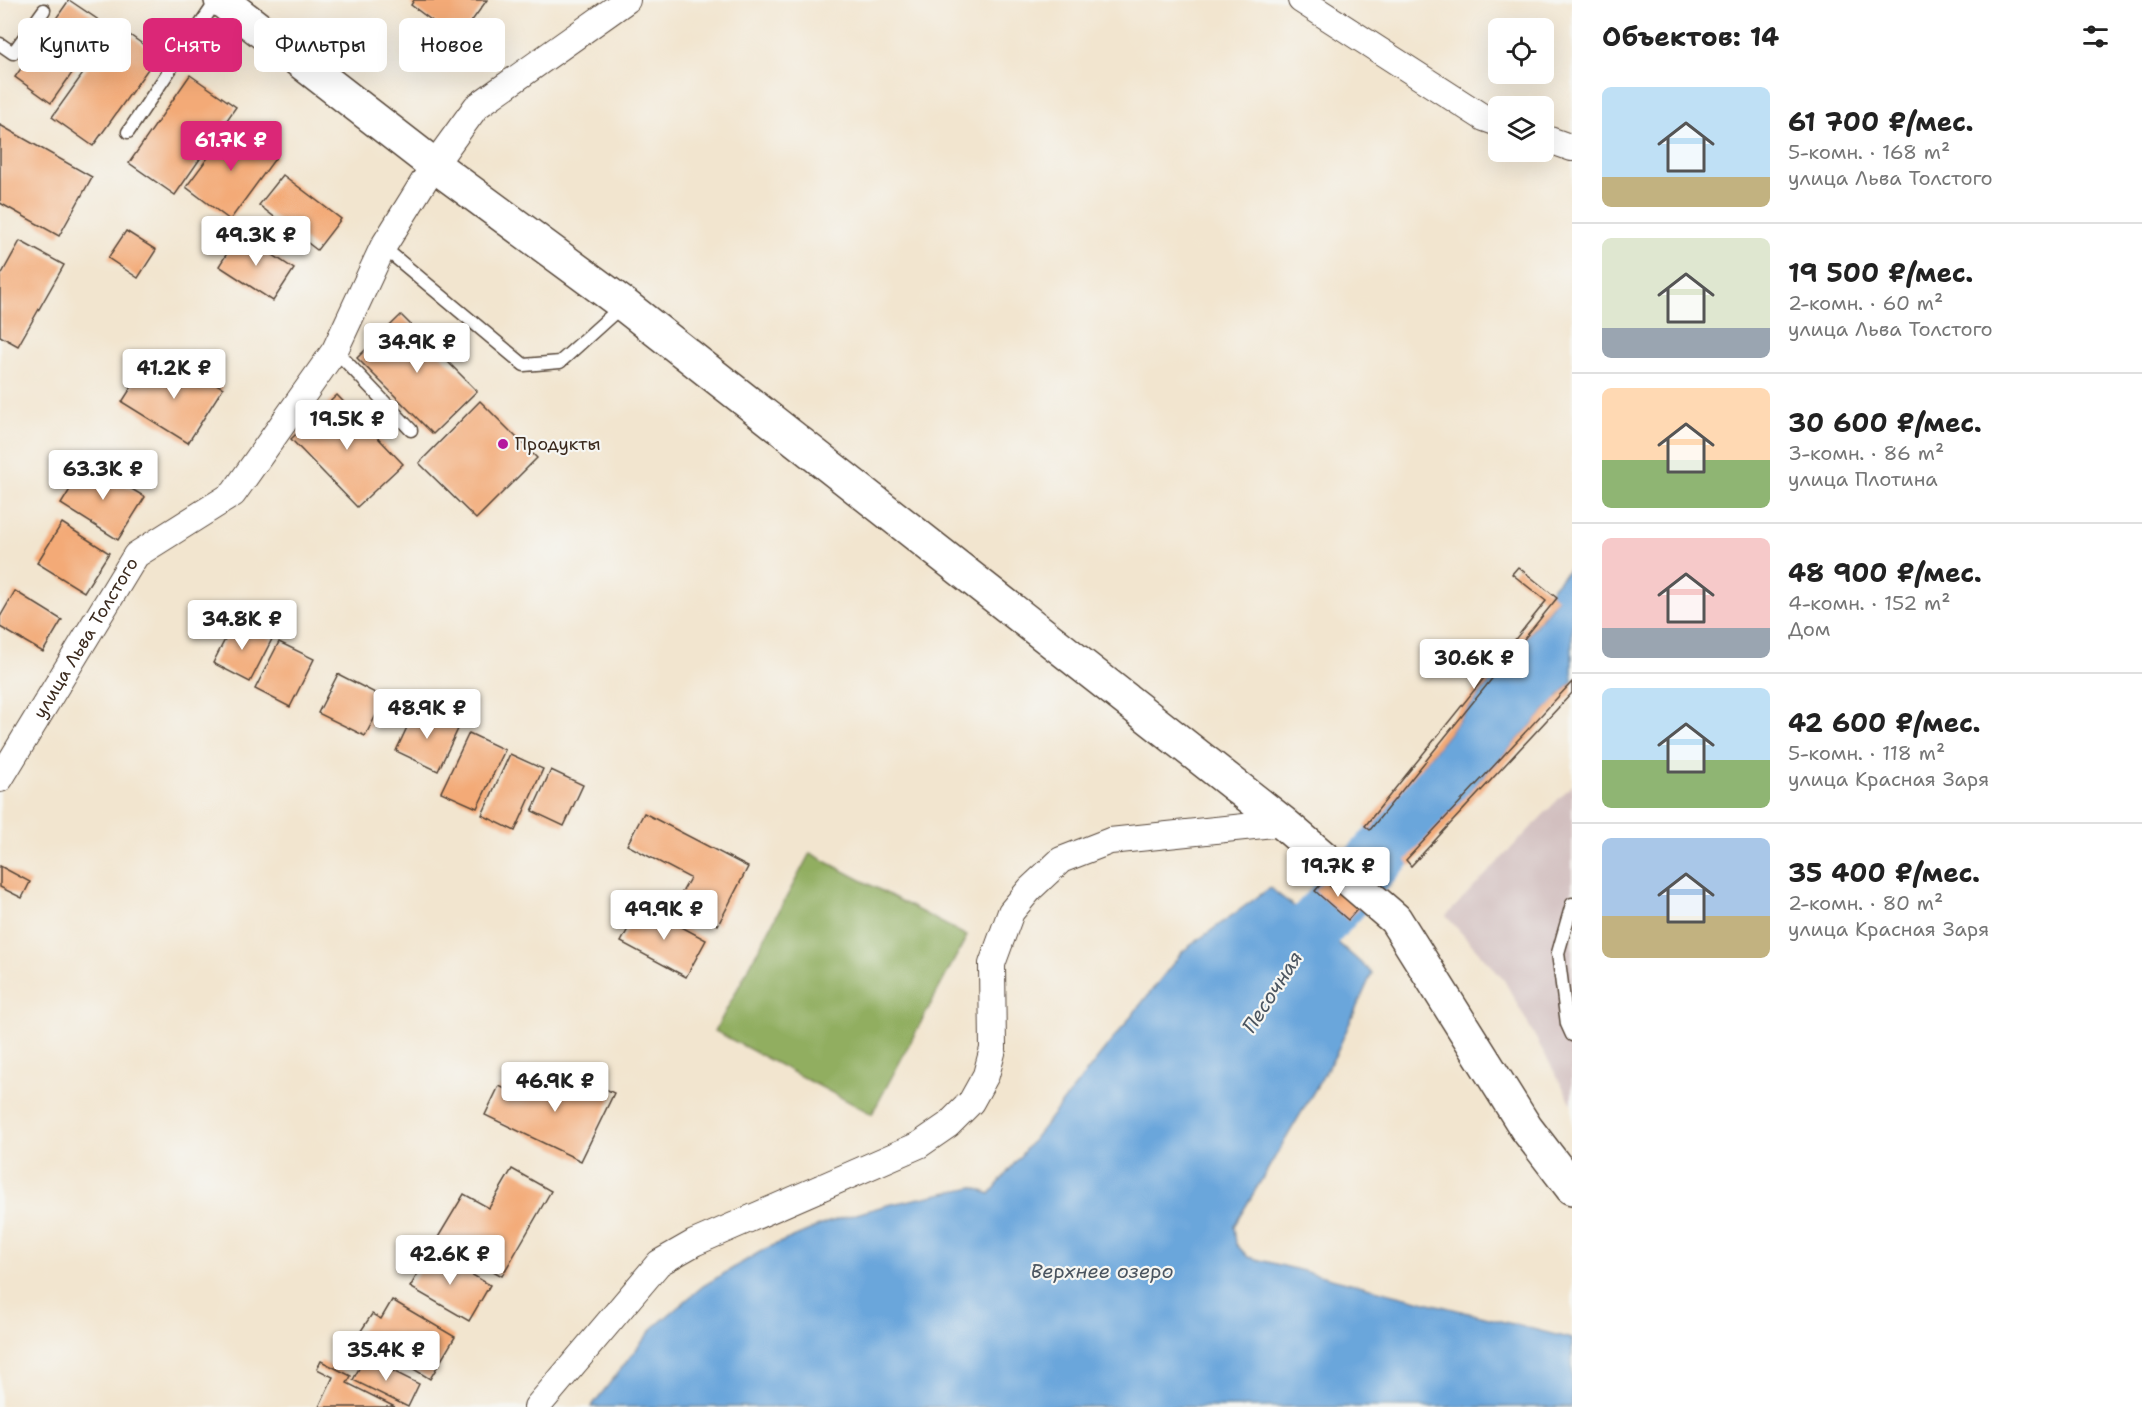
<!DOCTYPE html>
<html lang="ru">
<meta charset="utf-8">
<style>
body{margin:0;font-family:"Shantell Sans",sans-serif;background:#f6f6f6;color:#222;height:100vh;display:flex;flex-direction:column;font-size:22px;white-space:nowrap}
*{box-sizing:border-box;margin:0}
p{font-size:20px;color:#767676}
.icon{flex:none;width:33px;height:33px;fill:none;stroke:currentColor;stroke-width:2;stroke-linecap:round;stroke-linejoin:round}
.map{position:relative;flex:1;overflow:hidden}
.details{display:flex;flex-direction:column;background:#fff;width:570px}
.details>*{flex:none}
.banner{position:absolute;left:18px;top:18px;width:570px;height:54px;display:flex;gap:12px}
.buttons{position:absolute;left:1488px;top:18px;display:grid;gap:12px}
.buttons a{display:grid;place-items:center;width:66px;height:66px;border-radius:9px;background:#fff;box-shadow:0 6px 24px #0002;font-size:30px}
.price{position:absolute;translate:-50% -51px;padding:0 14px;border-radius:6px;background:#fff;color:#222;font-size:20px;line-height:39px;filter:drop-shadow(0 2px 3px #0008)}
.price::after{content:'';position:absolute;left:50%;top:36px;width:18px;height:14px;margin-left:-9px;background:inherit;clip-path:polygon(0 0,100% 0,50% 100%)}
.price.active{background:#db2777;color:#fff}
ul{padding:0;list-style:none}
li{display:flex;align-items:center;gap:18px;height:150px;padding:0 30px}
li+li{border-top:2px solid #e0e0e0}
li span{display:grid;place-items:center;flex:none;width:168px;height:120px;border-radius:9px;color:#555}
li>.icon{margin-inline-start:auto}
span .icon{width:72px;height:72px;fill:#fffc;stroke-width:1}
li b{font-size:26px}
h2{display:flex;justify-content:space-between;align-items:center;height:72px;padding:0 30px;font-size:26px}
.tag{padding:0 21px;border-radius:9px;background:#fff;box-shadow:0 6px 24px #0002;font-size:21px;line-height:54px}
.tag.active{background:#db2777;color:#fff}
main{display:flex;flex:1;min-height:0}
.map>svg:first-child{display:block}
.industrial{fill:#d2bfbf}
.forest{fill:#91ae60;stroke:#666c3f;stroke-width:1.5}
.water{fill:#6aa6db;stroke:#52687c;stroke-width:1.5}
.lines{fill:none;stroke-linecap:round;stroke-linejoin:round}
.river{stroke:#6aa6db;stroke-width:57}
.building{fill:#f3aa77}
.lane-casing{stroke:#564639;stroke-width:15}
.street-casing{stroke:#564639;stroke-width:28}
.secondary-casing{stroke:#564639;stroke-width:36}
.lane{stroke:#fff;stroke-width:12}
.street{stroke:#fff;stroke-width:26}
.secondary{stroke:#fff;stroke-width:33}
.poi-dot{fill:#b5179e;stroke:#f6f6f2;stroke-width:2}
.labels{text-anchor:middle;stroke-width:4.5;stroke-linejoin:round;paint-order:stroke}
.poi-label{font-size:18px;fill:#3b2a1e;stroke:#f6f6f2;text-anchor:start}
.street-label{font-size:18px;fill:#3b2a1e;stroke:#f6f6f2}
.water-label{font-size:20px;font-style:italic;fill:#4b5560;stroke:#f6f6f2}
</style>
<main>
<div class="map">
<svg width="1572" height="1407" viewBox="0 0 1572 1407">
<rect width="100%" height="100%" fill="#f6f6f2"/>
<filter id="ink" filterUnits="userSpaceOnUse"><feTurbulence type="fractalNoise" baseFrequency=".0167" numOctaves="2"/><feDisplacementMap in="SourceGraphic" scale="12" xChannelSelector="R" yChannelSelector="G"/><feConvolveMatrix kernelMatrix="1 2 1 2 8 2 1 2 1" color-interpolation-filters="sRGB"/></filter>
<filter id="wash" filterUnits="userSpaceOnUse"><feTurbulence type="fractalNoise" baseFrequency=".008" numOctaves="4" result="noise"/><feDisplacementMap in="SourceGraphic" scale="24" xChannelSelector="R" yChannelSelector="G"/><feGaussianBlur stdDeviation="1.35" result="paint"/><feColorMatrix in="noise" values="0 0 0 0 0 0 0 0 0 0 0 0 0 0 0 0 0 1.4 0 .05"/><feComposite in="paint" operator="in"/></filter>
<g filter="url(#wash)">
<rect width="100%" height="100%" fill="#f2e5cf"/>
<path class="industrial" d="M1572 785V1104L1504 980 1446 916Z"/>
<path class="forest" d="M810 853 967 936 872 1114 715 1031Z"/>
<g class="water">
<path d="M1572 565V682L1406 860 1370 830 1557 599 1549 592Z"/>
<path d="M1270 888 1317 924 1372 973 1335 1056 1234 1226 1236 1244 1248 1257 1572 1339V1407H591L653 1328 703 1286 765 1249 826 1223 887 1205 973 1187 990 1194 1183 951Z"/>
</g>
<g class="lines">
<path class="river" d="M1274 988 1317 924 1441 787"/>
</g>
<g id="blocks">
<g class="building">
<path d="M69 0 106 25 51 103 15 77Z"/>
<path d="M414 0H487L458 40 411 5Z"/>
<path d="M117 26 158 55 93 146 52 117Z"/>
<path d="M190 75 236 107 175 195 129 163Z"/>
<path d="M233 124 277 156 230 220 186 187Z"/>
<path d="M0 125 92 177 59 236 0 203Z"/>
<path d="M283 175 341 219 317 250 259 205Z"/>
<path d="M126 231 156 250 138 278 108 258Z"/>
<path d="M240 233 294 269 273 301 219 266Z"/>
<path d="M20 241 64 265 18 346 0 336V277Z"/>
<path d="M401 315 477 391 433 434 357 358Z"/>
<path d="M185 364 223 388 188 443 122 402 145 366 172 384Z"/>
<path d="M337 395 403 464 357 507 291 439Z"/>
<path d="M480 401 537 458 476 519 419 463Z"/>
<path d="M87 462 145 497 118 540 61 504Z"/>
<path d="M62 523 109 553 84 592 37 563Z"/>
<path d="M1518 567 1557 598 1370 830 1365 826 1546 601 1512 574Z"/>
<path d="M15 591 62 620 43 652 0 627V617Z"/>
<path d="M235 620 272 639 250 682 213 663Z"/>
<path d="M279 642 314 659 290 707 255 689Z"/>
<path d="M338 674 385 698 365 736 318 713Z"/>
<path d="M1572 682V693L1411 866 1406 860Z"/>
<path d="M416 708 458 729 438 771 396 751Z"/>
<path d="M469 733 505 750 477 808 441 792Z"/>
<path d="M510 754 543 769 515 831 482 815Z"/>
<path d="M551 770 583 785 564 826 532 811Z"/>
<path d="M644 813 748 867 718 925 676 903 690 878 627 845Z"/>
<path d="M0 866 30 882 22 898 0 887Z"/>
<path d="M1327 877 1360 906 1348 920 1315 891Z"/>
<path d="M641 905 706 940 686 977 621 942Z"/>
<path d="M570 1072 614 1093 581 1161 485 1115 499 1086 525 1098 535 1077 561 1089Z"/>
<path d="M512 1169 551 1191 502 1276 437 1239 464 1194 489 1208Z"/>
<path d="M431 1251 490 1285 469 1321 410 1287Z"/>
<path d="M392 1300 455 1337 430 1379 391 1355 388 1360 355 1340 372 1314 381 1319Z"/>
<path d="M365 1357 419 1384 408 1407 353 1380Z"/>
<path d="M321 1361 351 1376 347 1383 395 1407H319L333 1377 317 1369Z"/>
</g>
</g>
</g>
<g filter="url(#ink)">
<use href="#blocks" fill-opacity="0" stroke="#564639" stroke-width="1.5"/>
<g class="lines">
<g class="lane-casing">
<g id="lane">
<path d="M0 44 13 53 44 10"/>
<path d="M128 132 217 0"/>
<path d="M383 247 524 365 560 362 623 305"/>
<path d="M335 350 411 430"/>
<path d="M1572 904 1558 953 1567 1024 1572 1035"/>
</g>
</g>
<g class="street-casing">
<g id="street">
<path d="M1301 0 1484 118 1498 123"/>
<path d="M1544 138 1572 148"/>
<path id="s1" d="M0 779 136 555 233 494 335 350 383 247 434 165 476 107 627 0"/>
<path d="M537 1407 659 1263 694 1243 919 1145 948 1125 971 1102 986 1075 993 1049 992 964 1011 912 1030 889 1061 860 1110 841 1283 823"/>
</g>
</g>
<g class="secondary-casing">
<path id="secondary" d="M221 0 434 165 623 304 1283 823 1395 919 1526 1128 1572 1188"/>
</g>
<use href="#lane" class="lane"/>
<use href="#street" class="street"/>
<use href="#secondary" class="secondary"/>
</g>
</g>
<circle class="poi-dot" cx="503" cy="444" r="6"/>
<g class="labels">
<g class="poi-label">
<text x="515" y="450">Продукты</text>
</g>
<g class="street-label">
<text dy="6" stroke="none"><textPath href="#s1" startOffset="165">улица Льва Толстого</textPath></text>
</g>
<g class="water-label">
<text transform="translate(1272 992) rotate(-57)" y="7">Песочная</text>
<text x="1102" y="1278">Верхнее озеро</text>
</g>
</g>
</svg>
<div class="buttons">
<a><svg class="icon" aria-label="locate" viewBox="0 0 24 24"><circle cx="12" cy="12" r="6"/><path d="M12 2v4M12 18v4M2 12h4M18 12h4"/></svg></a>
<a><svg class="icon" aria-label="layers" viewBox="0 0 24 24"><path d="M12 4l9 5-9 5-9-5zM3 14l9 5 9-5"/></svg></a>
</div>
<b class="price active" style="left:231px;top:172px">61.7K ₽</b>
<b class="price" style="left:256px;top:267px">49.3K ₽</b>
<b class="price" style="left:417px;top:374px">34.9K ₽</b>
<b class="price" style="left:174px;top:400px">41.2K ₽</b>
<b class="price" style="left:347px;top:451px">19.5K ₽</b>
<b class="price" style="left:103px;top:501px">63.3K ₽</b>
<b class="price" style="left:242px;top:651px">34.8K ₽</b>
<b class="price" style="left:1474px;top:690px">30.6K ₽</b>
<b class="price" style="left:427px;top:740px">48.9K ₽</b>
<b class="price" style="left:1338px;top:898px">19.7K ₽</b>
<b class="price" style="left:664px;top:941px">49.9K ₽</b>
<b class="price" style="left:555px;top:1113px">46.9K ₽</b>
<b class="price" style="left:450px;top:1286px">42.6K ₽</b>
<b class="price" style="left:386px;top:1382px">35.4K ₽</b>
<div class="banner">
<a class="tag">Купить</a>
<a class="tag active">Снять</a>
<a class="tag">Фильтры</a>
<a class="tag">Новое</a>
</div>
</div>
<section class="details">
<h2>Объектов: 14<svg class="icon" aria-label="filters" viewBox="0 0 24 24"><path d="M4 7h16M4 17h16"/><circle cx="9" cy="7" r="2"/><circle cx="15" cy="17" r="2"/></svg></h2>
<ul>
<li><span style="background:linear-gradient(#bfe0f5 75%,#c2b280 0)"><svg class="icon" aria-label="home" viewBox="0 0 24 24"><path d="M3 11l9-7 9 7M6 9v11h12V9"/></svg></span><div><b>61 700 ₽/мес.</b><p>5-комн. · 168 m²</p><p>улица Льва Толстого</p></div></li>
<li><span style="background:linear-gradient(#dfe7d0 75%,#9aa5b1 0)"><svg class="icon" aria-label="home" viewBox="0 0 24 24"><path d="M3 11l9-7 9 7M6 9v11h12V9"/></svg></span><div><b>19 500 ₽/мес.</b><p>2-комн. · 60 m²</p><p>улица Льва Толстого</p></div></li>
<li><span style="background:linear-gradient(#ffd9b3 60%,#8fb573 0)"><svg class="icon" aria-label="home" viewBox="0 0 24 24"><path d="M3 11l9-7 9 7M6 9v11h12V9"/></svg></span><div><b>30 600 ₽/мес.</b><p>3-комн. · 86 m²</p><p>улица Плотина</p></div></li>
<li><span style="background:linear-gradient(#f6c9c9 75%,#9aa5b1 0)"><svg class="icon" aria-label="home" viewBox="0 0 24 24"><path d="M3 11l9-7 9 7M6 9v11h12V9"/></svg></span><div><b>48 900 ₽/мес.</b><p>4-комн. · 152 m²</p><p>Дом</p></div></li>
<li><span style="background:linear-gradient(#bfe0f5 60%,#8fb573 0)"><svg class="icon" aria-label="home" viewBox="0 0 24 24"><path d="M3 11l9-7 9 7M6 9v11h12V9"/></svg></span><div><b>42 600 ₽/мес.</b><p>5-комн. · 118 m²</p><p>улица Красная Заря</p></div></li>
<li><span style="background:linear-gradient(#a9c7e8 65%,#c2b280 0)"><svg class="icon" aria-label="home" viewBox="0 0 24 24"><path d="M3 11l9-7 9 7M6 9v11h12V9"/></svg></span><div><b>35 400 ₽/мес.</b><p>2-комн. · 80 m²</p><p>улица Красная Заря</p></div></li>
</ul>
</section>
</main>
